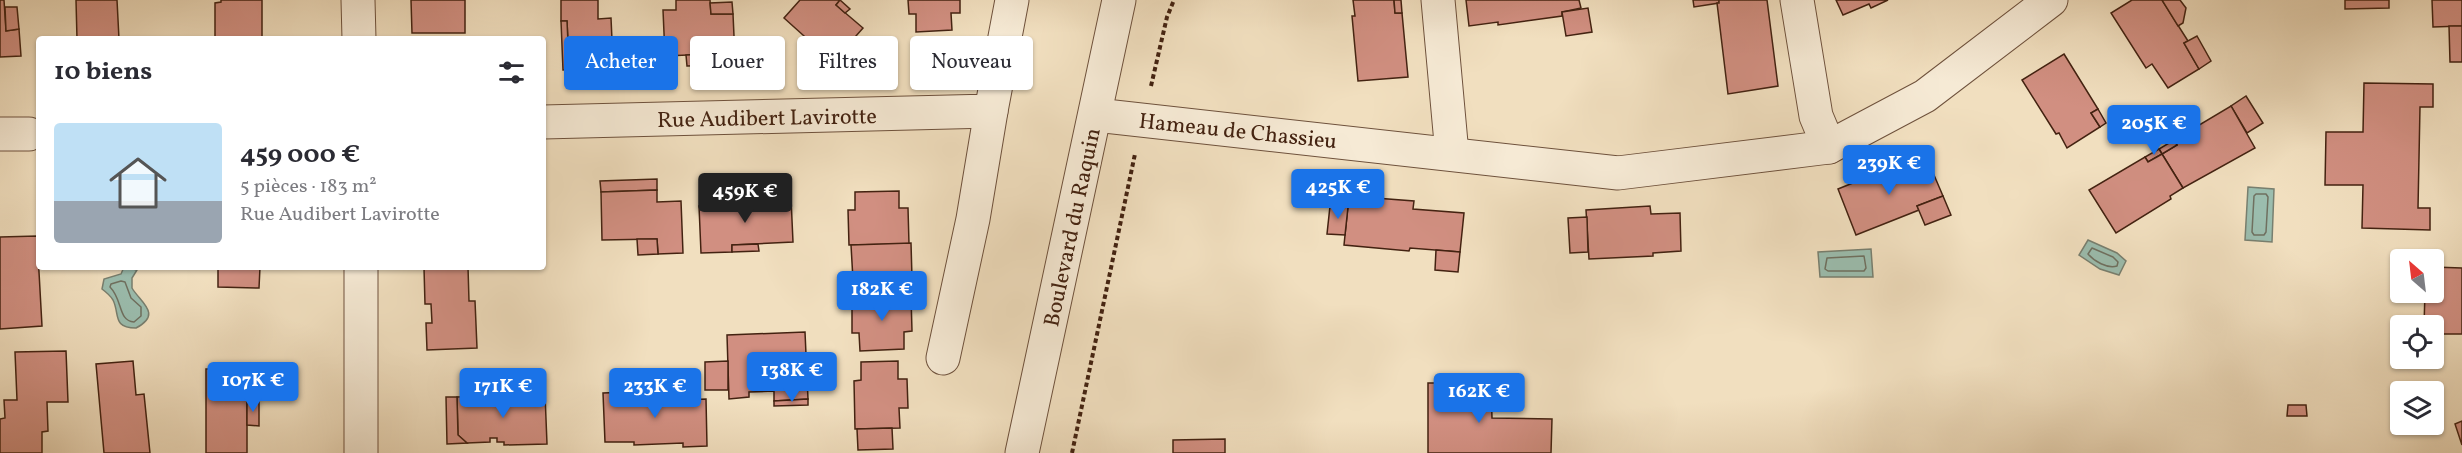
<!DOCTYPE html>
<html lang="fr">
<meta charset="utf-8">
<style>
body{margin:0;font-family:Vollkorn,serif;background:#f2f2f3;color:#2b2b33;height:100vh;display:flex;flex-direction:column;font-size:22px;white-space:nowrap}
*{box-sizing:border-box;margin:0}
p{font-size:20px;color:#7c7c81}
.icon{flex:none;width:33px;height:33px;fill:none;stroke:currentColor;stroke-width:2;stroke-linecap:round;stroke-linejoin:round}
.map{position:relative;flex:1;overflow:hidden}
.sheet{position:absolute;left:36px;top:36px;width:510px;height:234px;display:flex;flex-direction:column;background:#fff;border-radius:6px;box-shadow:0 2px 4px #0004}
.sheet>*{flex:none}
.top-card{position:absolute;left:564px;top:36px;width:570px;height:54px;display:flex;gap:12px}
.needle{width:39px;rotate:332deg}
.tools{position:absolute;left:2390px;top:249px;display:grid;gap:12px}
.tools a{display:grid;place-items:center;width:54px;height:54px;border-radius:6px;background:#fff;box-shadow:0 2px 4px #0004;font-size:30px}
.price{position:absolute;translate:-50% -51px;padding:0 14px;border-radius:6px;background:#1a73e8;color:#fff;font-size:20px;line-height:39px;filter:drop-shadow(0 2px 3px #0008)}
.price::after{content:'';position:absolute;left:50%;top:36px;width:18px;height:14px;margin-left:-9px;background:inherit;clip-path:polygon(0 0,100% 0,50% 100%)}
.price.active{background:#222;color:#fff}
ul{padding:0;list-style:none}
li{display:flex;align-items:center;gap:18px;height:150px;padding:0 18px}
li span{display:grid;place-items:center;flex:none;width:168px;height:120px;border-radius:6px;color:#555}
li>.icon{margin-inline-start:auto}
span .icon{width:72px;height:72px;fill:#fffc;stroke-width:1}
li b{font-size:26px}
h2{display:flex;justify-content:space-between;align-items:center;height:72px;padding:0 18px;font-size:26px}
.tag{padding:0 21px;border-radius:6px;background:#fff;box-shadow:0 2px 4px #0004;font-size:21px;line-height:54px}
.tag.active{background:#1a73e8;color:#fff}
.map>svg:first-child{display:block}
.water{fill:#9bbdae;stroke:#787f6f;stroke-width:1.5}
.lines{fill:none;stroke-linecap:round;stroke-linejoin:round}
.shore{stroke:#6f7060;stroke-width:1.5}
.building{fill:#d18f81;stroke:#432211;stroke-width:1.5}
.minor-casing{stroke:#6e513c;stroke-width:35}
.path{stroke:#432211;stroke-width:4;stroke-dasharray:4.5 3;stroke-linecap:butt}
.minor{stroke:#f6ead5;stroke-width:33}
.labels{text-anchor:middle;stroke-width:4.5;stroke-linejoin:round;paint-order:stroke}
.street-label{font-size:22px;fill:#432211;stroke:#f6ead5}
</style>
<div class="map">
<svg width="2462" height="453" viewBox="0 0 2462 453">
<rect width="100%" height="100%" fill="#f1dfbf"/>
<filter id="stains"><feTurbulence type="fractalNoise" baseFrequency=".00333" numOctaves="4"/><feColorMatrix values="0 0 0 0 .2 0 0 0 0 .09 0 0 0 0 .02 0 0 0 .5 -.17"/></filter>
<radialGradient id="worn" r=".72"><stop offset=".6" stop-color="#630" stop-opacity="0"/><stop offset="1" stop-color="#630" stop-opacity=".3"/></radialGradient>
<g class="water">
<path d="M2248 187 2274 189 2272 242 2245 240Z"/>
<path d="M2088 240 2117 253 2126 261 2119 275 2100 269 2079 255Z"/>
<path d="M1871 249 1873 277H1820L1818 252Z"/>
<path d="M124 267 137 270 132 278V288C140 302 163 314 136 328 112 328 120 314 113 300 110 295 106 292 102 289L104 279 121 274Z"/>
</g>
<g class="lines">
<g class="shore">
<path d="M2256 194H2266L2268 197 2266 232 2264 235H2254L2252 232 2254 196Z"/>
<path d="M2092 248 2113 257 2118 262 2117 266C2107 269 2094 261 2088 254Z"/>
<path d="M1864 256 1866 268 1864 271H1828L1825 269 1827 258Z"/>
<path d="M121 281 125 282 131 298 141 307V316L134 322C118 321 123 300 110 287L111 284Z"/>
</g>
</g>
<g class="building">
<path d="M0 0H4L6 31 19 29 21 56 0 57Z"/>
<path d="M76 0H117L119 39H77Z"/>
<path d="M221 0H262V39H215V3L221 2Z"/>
<path d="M411 0H465V33H412Z"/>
<path d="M561 0H598V19L611 18 613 62 569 64 567 21H561Z"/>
<path d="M676 0H710L711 14H733L735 58 711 60V54L665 56 663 10H676Z"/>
<path d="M800 0H840L836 5 863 28 833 62 784 18Z"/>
<path d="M840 0 850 9 845 13 836 5Z"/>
<path d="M908 0H960V13H951L952 30 916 32V14H909Z"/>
<path d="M1353 0H1394L1395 13H1402L1408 77 1358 81 1352 16H1355Z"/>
<path d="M1394 0H1401L1402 13H1395Z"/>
<path d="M1466 0H1579L1581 8 1562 12V16L1498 25V22L1469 26Z"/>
<path d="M1693 0H1719V3L1694 7Z"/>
<path d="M1719 0H1767L1778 86 1728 94 1717 3H1719Z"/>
<path d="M1836 0H1888L1871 8 1869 4 1843 15Z"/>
<path d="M2132 0H2162L2188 41 2184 43 2199 69 2168 88 2152 64 2146 68 2111 13Z"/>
<path d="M2162 0H2180L2186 8 2183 23 2178 26Z"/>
<path d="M2345 0H2389V8L2345 9Z"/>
<path d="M2432 0H2462V26L2433 27Z"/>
<path d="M732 2 733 14H711L710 3Z"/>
<path d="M5 7H17L19 29 6 31Z"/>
<path d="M1588 8 1592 32 1566 36 1562 12Z"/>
<path d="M561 21H567L569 64 613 62V68L563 70Z"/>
<path d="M2449 26H2462V62H2450Z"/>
<path d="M2197 36 2211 61 2199 69 2184 43Z"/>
<path d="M711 54V60L735 58V65L687 66 686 55Z"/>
<path d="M2064 54 2098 109 2091 113 2100 127 2067 148 2059 133 2056 134 2022 80Z"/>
<path d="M2364 83 2433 84V107H2420L2418 208H2430V230L2362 228 2363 185H2325L2326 132H2363Z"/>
<path d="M2246 96 2263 123 2247 133 2231 106Z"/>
<path d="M2231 106 2255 148 2183 188 2162 154 2177 145 2174 140Z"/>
<path d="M2098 109 2106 123 2100 127 2091 113Z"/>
<path d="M2174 140 2177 145 2162 154 2159 149Z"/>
<path d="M2159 149 2162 154 2148 162 2145 157Z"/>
<path d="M2162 154 2183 188 2170 196 2171 199 2116 233 2089 190 2145 157 2148 162Z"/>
<path d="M1928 161 1943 196 1917 206 1919 210 1856 235 1838 189 1900 164 1903 170Z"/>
<path d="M657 179V190L601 192 600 181Z"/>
<path d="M657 190V202L681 201 683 253 658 254 657 239 602 240 601 192Z"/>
<path d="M899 191V208H908L909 244 849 245 848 210H855V192Z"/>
<path d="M753 193H767L768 199H753Z"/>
<path d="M1349 196 1414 201 1413 209 1464 213 1460 252 1410 248 1409 251 1344 245Z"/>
<path d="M1943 196 1951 215 1925 225 1917 206Z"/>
<path d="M791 198 793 242 732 245V252L701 253 699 206 730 205 729 200Z"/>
<path d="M1330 206 1348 207 1345 235 1327 234Z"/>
<path d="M1650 206 1651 214 1680 213 1681 251 1653 253V256L1589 259 1586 210Z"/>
<path d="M1587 217 1588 252 1570 253 1568 218Z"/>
<path d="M37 236 42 326 0 329V237Z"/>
<path d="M637 239H657L658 254 638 255Z"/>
<path d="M911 243 912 278 904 279V297L860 298 859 281 853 280 851 245Z"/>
<path d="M758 244 759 251 732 252V245Z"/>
<path d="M1436 250 1460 252 1458 272 1435 270Z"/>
<path d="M218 267H260L259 288 218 287Z"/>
<path d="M468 267 469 301H475L477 348 427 350 426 323H432L431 304H425L424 268Z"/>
<path d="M2433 267 2462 268V334H2433V326H2424L2425 292H2433Z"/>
<path d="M912 278 913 296 904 297V279Z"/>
<path d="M911 296 912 331 904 332V349L860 351 859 333H852V298Z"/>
<path d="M805 332 808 399 774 401V391L749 392V397L729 399 727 335Z"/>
<path d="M66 351 68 402H47L48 431 42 432V453H0V419L5 418 4 400H17L15 352Z"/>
<path d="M133 361 136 395 144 394 150 453H104L96 364Z"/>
<path d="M728 361V390H705V362Z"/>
<path d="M898 361V379H907L908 408H899L900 428 855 429 854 381 861 380V362Z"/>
<path d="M206 369H259V400H247V453H206Z"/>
<path d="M1428 383H1491L1492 418 1552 419 1551 453H1428Z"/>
<path d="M682 390V400L706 399 707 446 683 447V443L634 445V442H605L603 393Z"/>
<path d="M545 394 547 444 504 445V442H497V438H490V442L467 443 458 435 457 397Z"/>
<path d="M446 397H457L458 435 467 443 447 444Z"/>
<path d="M808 399V405L774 406V401Z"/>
<path d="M247 400H259V426L247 425Z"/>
<path d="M2288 405H2306L2307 416H2287Z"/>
<path d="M2462 421V445L2455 424Z"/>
<path d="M892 428 893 449 858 450 857 429Z"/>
<path d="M1225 439V453H1173V440Z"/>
</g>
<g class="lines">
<g class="minor-casing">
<g id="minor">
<path d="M358 0 359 39"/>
<path d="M1438 0 1452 154"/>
<path d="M1797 0 1816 116 1829 147"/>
<path d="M1096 115 1618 173 1829 147 1925 96 2051 0"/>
<path d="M543 122 991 111 1012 0"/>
<path d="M0 134H29"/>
<path d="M361 267V453"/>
<path d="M943 358 973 219 991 111"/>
<path d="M1022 453 1119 0"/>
</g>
</g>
<g class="path">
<path d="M1151 86 1167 17 1174 0"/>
<path d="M1072 453 1135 154"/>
</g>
<use href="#minor" class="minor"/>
</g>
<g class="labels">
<g class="street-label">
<text transform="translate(767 117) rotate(-1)" y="8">Rue Audibert Lavirotte</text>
<text transform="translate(1238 130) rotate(6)" y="8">Hameau de Chassieu</text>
<text transform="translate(1071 227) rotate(-78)" y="8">Boulevard du Raquin</text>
</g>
</g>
<rect width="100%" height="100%" filter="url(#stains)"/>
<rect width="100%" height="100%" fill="url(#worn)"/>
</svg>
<div class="tools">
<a><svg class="needle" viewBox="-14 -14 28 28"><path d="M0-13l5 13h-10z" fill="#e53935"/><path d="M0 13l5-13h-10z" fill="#7c7c81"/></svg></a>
<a><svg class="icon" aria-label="locate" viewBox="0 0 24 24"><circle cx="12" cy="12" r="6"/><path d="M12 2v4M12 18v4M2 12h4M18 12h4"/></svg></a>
<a><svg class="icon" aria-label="layers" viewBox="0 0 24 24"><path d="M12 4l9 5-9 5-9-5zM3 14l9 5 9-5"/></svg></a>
</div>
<b class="price" style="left:2154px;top:156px">205K €</b>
<b class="price" style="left:1889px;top:196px">239K €</b>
<b class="price" style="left:1338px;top:220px">425K €</b>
<b class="price active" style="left:745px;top:224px">459K €</b>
<b class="price" style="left:882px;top:322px">182K €</b>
<b class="price" style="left:792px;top:403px">138K €</b>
<b class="price" style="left:253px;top:413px">107K €</b>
<b class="price" style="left:503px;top:419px">171K €</b>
<b class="price" style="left:655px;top:419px">233K €</b>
<b class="price" style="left:1479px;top:424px">162K €</b>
<div class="top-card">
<a class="tag active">Acheter</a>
<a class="tag">Louer</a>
<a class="tag">Filtres</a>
<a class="tag">Nouveau</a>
</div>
<section class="sheet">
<h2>10 biens<svg class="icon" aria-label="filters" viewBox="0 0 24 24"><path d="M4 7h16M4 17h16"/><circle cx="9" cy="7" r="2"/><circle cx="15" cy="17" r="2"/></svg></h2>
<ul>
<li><span style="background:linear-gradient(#bfe0f5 65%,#9aa5b1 0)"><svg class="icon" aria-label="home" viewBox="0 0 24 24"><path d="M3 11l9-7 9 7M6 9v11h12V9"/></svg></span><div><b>459 000 €</b><p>5 pièces · 183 m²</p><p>Rue Audibert Lavirotte</p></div></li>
</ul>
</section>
</div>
